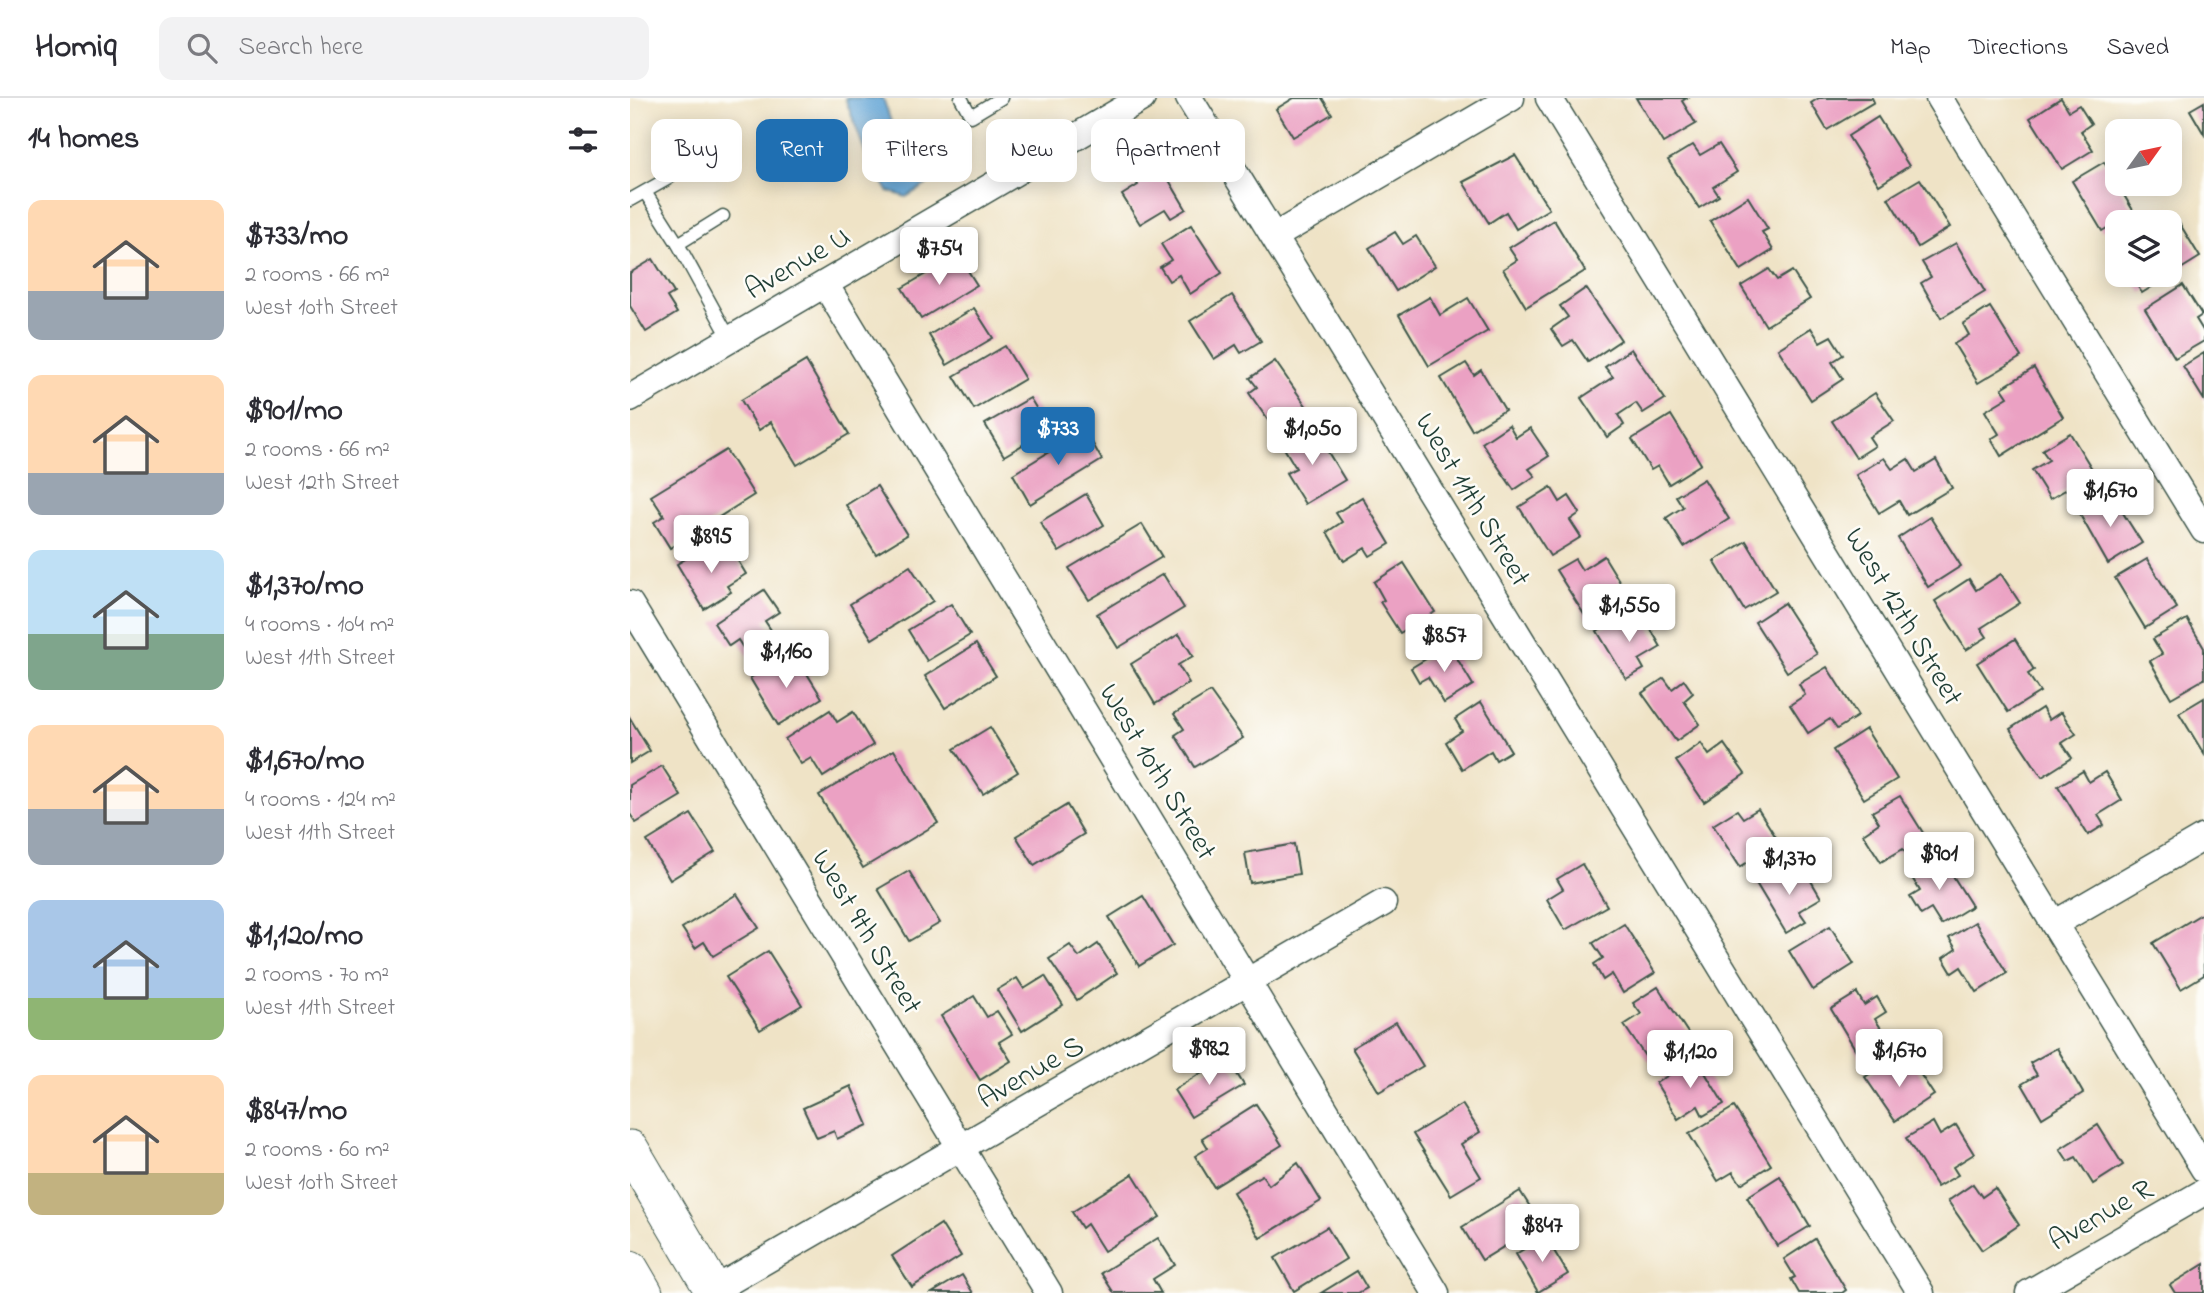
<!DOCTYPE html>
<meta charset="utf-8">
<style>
body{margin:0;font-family:"Indie Flower",sans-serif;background:#f2f2f3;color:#2b2b33;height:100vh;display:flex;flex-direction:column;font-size:26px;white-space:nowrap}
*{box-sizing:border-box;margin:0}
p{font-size:23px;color:#7c7c81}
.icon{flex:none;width:38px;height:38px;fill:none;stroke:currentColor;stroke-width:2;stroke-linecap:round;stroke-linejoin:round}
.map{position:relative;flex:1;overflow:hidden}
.side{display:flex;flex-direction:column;background:#fff;width:630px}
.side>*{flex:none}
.guide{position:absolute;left:21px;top:21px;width:665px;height:63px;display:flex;gap:14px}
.needle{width:46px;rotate:57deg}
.fabs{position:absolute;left:1475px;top:21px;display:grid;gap:14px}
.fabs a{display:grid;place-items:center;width:77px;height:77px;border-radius:14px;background:#fff;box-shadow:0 4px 18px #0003;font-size:35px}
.price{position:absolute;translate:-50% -60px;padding:0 16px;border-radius:7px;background:#fff;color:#222;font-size:23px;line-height:46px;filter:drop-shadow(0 2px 4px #0008)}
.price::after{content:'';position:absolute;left:50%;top:42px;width:21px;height:16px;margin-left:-10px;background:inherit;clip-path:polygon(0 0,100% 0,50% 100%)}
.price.selected{background:#1f6fb2;color:#fff}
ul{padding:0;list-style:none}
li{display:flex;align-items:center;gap:21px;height:175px;padding:0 28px}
li span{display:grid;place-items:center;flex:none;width:196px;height:140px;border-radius:14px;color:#555}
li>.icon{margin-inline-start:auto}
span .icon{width:84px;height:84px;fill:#fffc;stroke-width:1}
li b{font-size:30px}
h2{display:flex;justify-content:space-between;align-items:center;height:84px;padding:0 28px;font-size:30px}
.pill{padding:0 24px;border-radius:14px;background:#fff;box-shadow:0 4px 18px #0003;font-size:24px;line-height:63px}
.pill.selected{background:#1f6fb2;color:#fff}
header{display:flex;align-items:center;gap:42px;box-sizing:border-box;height:98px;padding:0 35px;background:#fff;border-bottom:2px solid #e1e1e2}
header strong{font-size:33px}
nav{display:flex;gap:38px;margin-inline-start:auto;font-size:24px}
.search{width:490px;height:63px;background:#f2f2f3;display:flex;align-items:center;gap:18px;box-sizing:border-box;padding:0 24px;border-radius:14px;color:#7c7c81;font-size:26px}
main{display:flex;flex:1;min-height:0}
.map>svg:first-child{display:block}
.water{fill:#62a4d6;stroke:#407085;stroke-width:2}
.building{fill:#eba1c3}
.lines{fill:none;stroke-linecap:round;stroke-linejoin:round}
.service-casing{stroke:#3e564a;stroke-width:15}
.minor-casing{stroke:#3e564a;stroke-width:29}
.secondary-casing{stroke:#3e564a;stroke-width:39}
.service{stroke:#fff;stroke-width:12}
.minor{stroke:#fff;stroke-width:26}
.secondary{stroke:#fff;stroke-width:37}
.labels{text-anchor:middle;stroke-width:5;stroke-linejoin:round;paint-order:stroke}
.street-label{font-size:30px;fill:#1f3d34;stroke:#fdfcf7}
</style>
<header>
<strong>Homiq</strong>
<div class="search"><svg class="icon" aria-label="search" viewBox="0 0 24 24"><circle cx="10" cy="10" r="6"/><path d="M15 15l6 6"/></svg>Search here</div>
<nav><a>Map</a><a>Directions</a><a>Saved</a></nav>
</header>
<main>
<section class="side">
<h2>14 homes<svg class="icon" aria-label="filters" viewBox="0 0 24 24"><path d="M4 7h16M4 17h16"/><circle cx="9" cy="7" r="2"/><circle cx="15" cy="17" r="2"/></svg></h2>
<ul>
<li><span style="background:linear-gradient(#ffd9b3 65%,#9aa5b1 0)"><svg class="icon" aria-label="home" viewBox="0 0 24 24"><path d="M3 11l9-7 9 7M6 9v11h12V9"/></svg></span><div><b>$733/mo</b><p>2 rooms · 66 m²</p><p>West 10th Street</p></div></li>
<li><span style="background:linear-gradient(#ffd9b3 70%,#9aa5b1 0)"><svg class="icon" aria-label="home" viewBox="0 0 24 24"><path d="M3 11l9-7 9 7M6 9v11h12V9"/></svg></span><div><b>$901/mo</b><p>2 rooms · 66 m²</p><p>West 12th Street</p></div></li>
<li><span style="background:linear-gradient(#bfe0f5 60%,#7fa58c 0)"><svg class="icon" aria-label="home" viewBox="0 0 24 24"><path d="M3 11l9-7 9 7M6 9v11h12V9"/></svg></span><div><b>$1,370/mo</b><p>4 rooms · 104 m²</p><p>West 11th Street</p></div></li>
<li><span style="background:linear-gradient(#ffd9b3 60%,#9aa5b1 0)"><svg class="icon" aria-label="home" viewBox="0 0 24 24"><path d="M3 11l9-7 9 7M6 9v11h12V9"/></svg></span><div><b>$1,670/mo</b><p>4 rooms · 124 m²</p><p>West 11th Street</p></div></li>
<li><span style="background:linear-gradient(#a9c7e8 70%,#8fb573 0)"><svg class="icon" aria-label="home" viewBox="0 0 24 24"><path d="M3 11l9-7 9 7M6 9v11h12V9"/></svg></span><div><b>$1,120/mo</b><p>2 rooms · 70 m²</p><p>West 11th Street</p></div></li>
<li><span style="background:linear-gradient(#ffd9b3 70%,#c2b280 0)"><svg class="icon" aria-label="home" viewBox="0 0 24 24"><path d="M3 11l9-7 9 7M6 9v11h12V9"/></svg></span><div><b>$847/mo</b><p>2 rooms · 60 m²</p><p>West 10th Street</p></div></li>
</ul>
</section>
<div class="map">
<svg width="1574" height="1195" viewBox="0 0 1574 1195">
<rect width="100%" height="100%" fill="#fdfcf7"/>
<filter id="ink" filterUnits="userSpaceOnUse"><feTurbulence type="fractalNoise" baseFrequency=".0143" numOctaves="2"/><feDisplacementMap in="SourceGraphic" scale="14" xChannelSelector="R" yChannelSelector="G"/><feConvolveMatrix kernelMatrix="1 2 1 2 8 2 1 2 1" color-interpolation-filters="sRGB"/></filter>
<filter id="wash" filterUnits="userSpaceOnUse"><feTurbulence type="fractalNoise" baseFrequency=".00686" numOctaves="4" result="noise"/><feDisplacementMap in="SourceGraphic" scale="28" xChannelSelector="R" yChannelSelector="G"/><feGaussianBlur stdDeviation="1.57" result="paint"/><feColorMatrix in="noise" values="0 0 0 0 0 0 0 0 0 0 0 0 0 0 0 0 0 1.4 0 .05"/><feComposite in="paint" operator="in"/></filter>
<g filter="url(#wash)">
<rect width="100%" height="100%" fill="#efe3c6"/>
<path class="water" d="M215 0H253C266 38 269 61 306 81L276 99 258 93 236 56Z"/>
<g id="blocks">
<g class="building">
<path d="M664 0H692L702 16 663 39 646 11Z"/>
<path d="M1006 0H1057L1052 3 1066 26 1033 45Z"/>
<path d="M1189 0H1242L1244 4 1197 32 1181 5Z"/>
<path d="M1431 0 1439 13 1449 7 1461 26 1451 33 1463 52 1432 71 1400 20Z"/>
<path d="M1574 4V36L1560 12Z"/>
<path d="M1248 19 1279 68 1249 87 1218 38Z"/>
<path d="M1089 46 1107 74 1083 89 1089 98 1069 110 1038 62 1063 47 1070 57Z"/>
<path d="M885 57 919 111 886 131 876 114 859 125 833 84Z"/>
<path d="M527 62 556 111 541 120 535 111 510 126 492 97 508 87 502 77Z"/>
<path d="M1474 64 1504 114 1472 133 1442 83Z"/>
<path d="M1290 81 1320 129 1288 149 1258 100Z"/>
<path d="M1118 99 1138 131 1132 134 1143 152 1111 172 1080 123Z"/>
<path d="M924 122 955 173 896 209 873 171 887 162 879 150Z"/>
<path d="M1548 123 1570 159 1512 195 1500 177H1540V127Z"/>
<path d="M561 127 592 175 560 196 549 177 539 183 530 169 541 162 531 146Z"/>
<path d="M765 134 773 146 786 138 805 168 766 193 739 150Z"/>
<path d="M1326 145 1355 194 1311 220 1291 185 1301 179 1292 164Z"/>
<path d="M328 157 347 187 291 221 272 190Z"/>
<path d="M23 161 44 195 37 199 47 215 16 234 0 208V175Z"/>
<path d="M1139 171 1147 182 1162 173 1180 201 1136 228 1111 188Z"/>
<path d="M1553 187 1572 217 1566 221 1574 234V243L1545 260 1515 211Z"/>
<path d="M956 190 991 242 958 264 943 242 933 248 921 231 938 219 930 208Z"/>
<path d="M602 197 631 243 611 255 606 247 584 261 560 223Z"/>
<path d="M800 199 810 217 838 200 858 233 799 268 769 217Z"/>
<path d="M1360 209 1391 259 1348 285 1324 246 1339 237 1333 226Z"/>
<path d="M344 210 363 240 317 267 299 237Z"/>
<path d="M1181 230 1190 244 1201 238 1213 257 1202 264 1213 281 1181 302 1148 251Z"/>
<path d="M375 248 395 281 344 311 324 278Z"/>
<path d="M1001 251 1035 301 1013 315 1006 305 988 317 994 327 977 339 951 300 983 279 975 269Z"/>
<path d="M1574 255V302L1553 268Z"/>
<path d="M176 263 219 336 167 367 141 324 129 332 111 302Z"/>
<path d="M645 263 679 312 647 335 619 295 627 289 620 280Z"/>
<path d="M836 265 844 277 851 272 875 312 842 332 811 280Z"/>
<path d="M1404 270 1433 319 1371 358 1361 341 1369 336 1355 313 1378 299 1372 290Z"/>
<path d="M1245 295 1264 323 1239 339 1245 348 1226 360 1202 323Z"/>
<path d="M400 300 419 331 374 358 355 326Z"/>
<path d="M1041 317 1071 366 1039 386 1028 368 1021 372 1002 341Z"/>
<path d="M879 327 886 339 900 330 919 358 899 371 905 378 884 392 852 345Z"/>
<path d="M684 331 715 382 675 406 656 375 666 370 654 350Z"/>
<path d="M455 332 472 362 400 406 383 376Z"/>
<path d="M1440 335 1470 384 1448 398 1442 388 1420 401 1402 372 1419 362 1412 352Z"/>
<path d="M96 352 124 397 40 450 24 424 34 418 21 398Z"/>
<path d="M1254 360 1262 371 1278 361 1286 374 1306 362 1322 390 1277 417 1269 403 1249 415 1226 377Z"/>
<path d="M1074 381 1099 421 1054 449 1036 420 1053 409 1046 398Z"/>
<path d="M247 388 277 437 246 456 216 407Z"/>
<path d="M921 389 930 404 939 398 950 415 940 422 951 439 920 458 889 409Z"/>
<path d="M456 396 474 427 429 454 410 424Z"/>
<path d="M1481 396 1512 445 1478 466 1449 415Z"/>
<path d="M732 399 760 446 740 458 735 450 714 463 697 434 712 424 706 415Z"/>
<path d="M1300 419 1331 468 1298 489 1268 440Z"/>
<path d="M512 426 532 459 459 502 439 470Z"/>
<path d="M1116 443 1146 493 1114 512 1084 463Z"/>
<path d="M99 448 116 476 97 488 101 494 74 511 47 466 74 450 80 460Z"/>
<path d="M974 458 991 486 965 502 971 512 957 521 926 472 945 461 952 472Z"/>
<path d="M1517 461 1547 510 1515 530 1485 480Z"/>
<path d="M774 465 805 514 770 535 750 504 754 502 744 484Z"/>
<path d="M280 468 303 503 242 541 220 506Z"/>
<path d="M533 476 554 510 488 550 467 516Z"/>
<path d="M1371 476 1390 505 1351 530 1357 539 1336 552 1305 503 1339 481 1346 492Z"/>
<path d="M134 492 149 514 135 523 149 544 121 562 108 542 99 548 84 525Z"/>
<path d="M1154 505 1187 556 1157 574 1125 524Z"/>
<path d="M321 506 340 537 297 563 278 532Z"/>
<path d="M992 518 1000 530 1015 521 1031 549 1009 562 1014 571 996 581 967 533Z"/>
<path d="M1557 521 1574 550V581L1541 600 1520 563 1532 556 1523 541Z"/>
<path d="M549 536 563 558 548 567 559 585 525 606 501 566Z"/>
<path d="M1385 541 1404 572 1398 576 1410 594 1378 614 1347 565Z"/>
<path d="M346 546 366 578 315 610 295 578Z"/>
<path d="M819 547 843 587 814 605 798 579 789 584 781 570Z"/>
<path d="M168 561 192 600 148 627 120 580 145 565 149 573Z"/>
<path d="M1197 569 1228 618 1207 631 1200 621 1178 635 1160 607 1175 597 1169 586Z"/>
<path d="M1034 580 1042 591 1054 582 1063 595 1054 603 1070 626 1046 643 1012 595Z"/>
<path d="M580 594 613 640 565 669 545 637 554 631 544 616Z"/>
<path d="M1574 600V656L1549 615Z"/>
<path d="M851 604 881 653 866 662 861 653 832 671 816 644 832 633 825 621Z"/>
<path d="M1412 610 1419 622 1431 614 1446 636 1432 645 1442 660 1412 679 1380 631Z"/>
<path d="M200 612 207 624 223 614 243 647 193 679 181 660 171 666 155 641Z"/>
<path d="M0 620 20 653 0 665Z"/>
<path d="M360 629 388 674 353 696 324 651Z"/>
<path d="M1236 631 1267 681 1234 701 1203 652Z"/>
<path d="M1071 645 1079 657 1094 646 1115 676 1074 704 1046 663Z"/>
<path d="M264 652 308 725 233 770 189 697Z"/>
<path d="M32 668 51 698 6 725 0 716V687Z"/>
<path d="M1453 673 1459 684 1475 674 1492 702 1468 717 1474 727 1458 737 1428 688Z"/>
<path d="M1270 698 1300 746 1279 760 1273 751 1251 764 1233 736 1249 725 1242 714Z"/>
<path d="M437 707 454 736 404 767 386 738Z"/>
<path d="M1128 711 1149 744 1110 769 1083 727 1107 712 1113 720Z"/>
<path d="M61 716 85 754 40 782 17 743Z"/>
<path d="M664 746 669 776 620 785 615 755Z"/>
<path d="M1311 759 1342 808 1311 827 1301 811 1291 817 1280 799 1290 793 1281 778Z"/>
<path d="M952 766 977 808 935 832 917 801 933 791 927 781Z"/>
<path d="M1150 771 1157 782 1174 771 1191 800 1169 813 1176 823 1156 835 1126 785Z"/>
<path d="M279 773 310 825 279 843 248 791Z"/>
<path d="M107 796 129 830 83 858 74 844 65 850 52 830Z"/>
<path d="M513 798 543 847 509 868 479 819Z"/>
<path d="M1573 815 1574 877 1551 891 1523 845Z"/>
<path d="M1345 824 1377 875 1347 894 1331 869 1322 875 1313 860 1326 851 1319 840Z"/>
<path d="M994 826 1025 875 993 895 982 876 973 882 964 866 973 860 963 845Z"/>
<path d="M1200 828 1224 866 1183 892 1159 853Z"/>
<path d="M468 846 487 875 447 902 419 861 440 847 449 859Z"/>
<path d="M138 853 172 907 130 932 96 879Z"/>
<path d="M415 878 433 907 392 933 367 892 387 880 394 891Z"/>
<path d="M1028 889 1060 938 1019 964 994 927 1011 916 1003 905Z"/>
<path d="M1227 895 1234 907 1247 899 1256 914 1245 921 1261 946 1233 964 1201 911Z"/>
<path d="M344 898 357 919 367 913 382 936 369 944 381 963 350 982 311 918Z"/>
<path d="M766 924 793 968 749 994 722 950Z"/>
<path d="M1427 950 1453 995 1412 1020 1392 986 1407 977 1400 965Z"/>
<path d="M596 959 614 987 561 1019 544 992Z"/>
<path d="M1066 960 1094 1006 1073 1018 1068 1008 1048 1021 1026 985Z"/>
<path d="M1261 962 1269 974 1283 965 1304 997 1265 1023 1235 979Z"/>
<path d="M221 988 238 1027 207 1041 204 1033 187 1040 173 1010Z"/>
<path d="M626 1006 652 1047 584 1089 565 1058 578 1050 572 1040Z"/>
<path d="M832 1006 850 1034 831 1046 851 1079 821 1097 783 1036Z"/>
<path d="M1104 1009 1141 1067 1111 1086 1103 1074 1088 1083 1059 1036Z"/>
<path d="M1303 1024 1310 1037 1326 1027 1344 1056 1323 1069 1328 1077 1307 1089 1276 1040Z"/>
<path d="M1468 1027 1493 1067 1463 1086 1446 1059 1438 1063 1430 1051Z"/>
<path d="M668 1065 691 1103 630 1140 603 1094 632 1077 639 1087Z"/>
<path d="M503 1076 530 1119 474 1153 457 1126 452 1130 442 1114Z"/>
<path d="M1150 1078 1180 1128 1147 1148 1117 1099Z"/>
<path d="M1343 1086 1352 1099 1365 1090 1389 1127 1352 1152 1318 1103Z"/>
<path d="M890 1093 911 1126 852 1162 832 1129Z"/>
<path d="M311 1126 331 1158 282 1189 262 1158Z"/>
<path d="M697 1129 716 1161 664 1193 645 1160Z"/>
<path d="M915 1138 938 1176 908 1194 886 1156Z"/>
<path d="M528 1140 545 1167 523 1181 531 1195H484L471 1175Z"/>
<path d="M1185 1141 1216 1192 1212 1195H1169L1161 1181 1165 1179 1154 1161Z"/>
<path d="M1574 1166V1195H1545L1540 1187Z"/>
<path d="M727 1173 737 1190 728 1195H691Z"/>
<path d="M332 1177 343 1195H302Z"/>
</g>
</g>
</g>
<g filter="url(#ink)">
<use href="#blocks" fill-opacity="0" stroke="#3e564a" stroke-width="2"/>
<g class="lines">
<g class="service-casing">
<g id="service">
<path d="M331 0 341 18 371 0"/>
<path d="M15 94 48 146 100 241"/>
<path d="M0 102 39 80"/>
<path d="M48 146 93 118"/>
</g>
</g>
<g class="minor-casing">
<g id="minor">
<path d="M559 0 1291 1195"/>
<path d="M919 0 1574 1071"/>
<path d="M1309 0 1574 432"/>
<path d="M645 138 881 0"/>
<path d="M195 186 806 1195"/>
<path d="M0 300 512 0"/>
<path d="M0 506 419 1195"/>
<path d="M1424 826 1574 739"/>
<path d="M79 1195 753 805"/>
<path d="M1399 1195 1574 1094"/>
</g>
</g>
<g class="secondary-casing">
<g id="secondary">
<path d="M0 1051 85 1195"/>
<path d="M0 1171 14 1195"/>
</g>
</g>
<use href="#service" class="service"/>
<use href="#minor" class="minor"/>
<use href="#secondary" class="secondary"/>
</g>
</g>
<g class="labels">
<g class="street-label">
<text transform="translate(167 164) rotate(-30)" y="10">Avenue U</text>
<text transform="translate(844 401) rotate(59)" y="10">West 11th Street</text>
<text transform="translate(1275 518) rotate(59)" y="10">West 12th Street</text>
<text transform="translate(529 673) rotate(59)" y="10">West 10th Street</text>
<text transform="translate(238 833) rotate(59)" y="10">West 9th Street</text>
<text transform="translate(400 973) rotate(-30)" y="10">Avenue S</text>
<text transform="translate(1470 1116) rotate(-30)" y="10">Avenue R</text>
</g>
</g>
</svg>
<div class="fabs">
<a><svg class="needle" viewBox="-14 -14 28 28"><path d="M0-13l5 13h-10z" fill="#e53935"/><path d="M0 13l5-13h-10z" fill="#7c7c81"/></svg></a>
<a><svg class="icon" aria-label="layers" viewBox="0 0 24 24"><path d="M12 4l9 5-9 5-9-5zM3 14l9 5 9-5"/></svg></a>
</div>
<b class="price" style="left:309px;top:189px">$754</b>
<b class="price selected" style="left:428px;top:369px">$733</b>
<b class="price" style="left:682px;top:369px">$1,050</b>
<b class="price" style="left:1480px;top:431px">$1,670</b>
<b class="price" style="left:81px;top:477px">$895</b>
<b class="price" style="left:999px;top:546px">$1,550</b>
<b class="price" style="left:814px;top:576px">$857</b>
<b class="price" style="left:156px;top:592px">$1,160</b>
<b class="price" style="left:1309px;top:794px">$901</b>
<b class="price" style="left:1159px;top:799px">$1,370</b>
<b class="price" style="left:579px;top:989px">$982</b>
<b class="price" style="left:1269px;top:991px">$1,670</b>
<b class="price" style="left:1060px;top:992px">$1,120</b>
<b class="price" style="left:912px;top:1166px">$847</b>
<div class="guide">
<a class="pill">Buy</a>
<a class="pill selected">Rent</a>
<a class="pill">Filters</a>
<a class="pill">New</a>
<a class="pill">Apartment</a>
</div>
</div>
</main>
